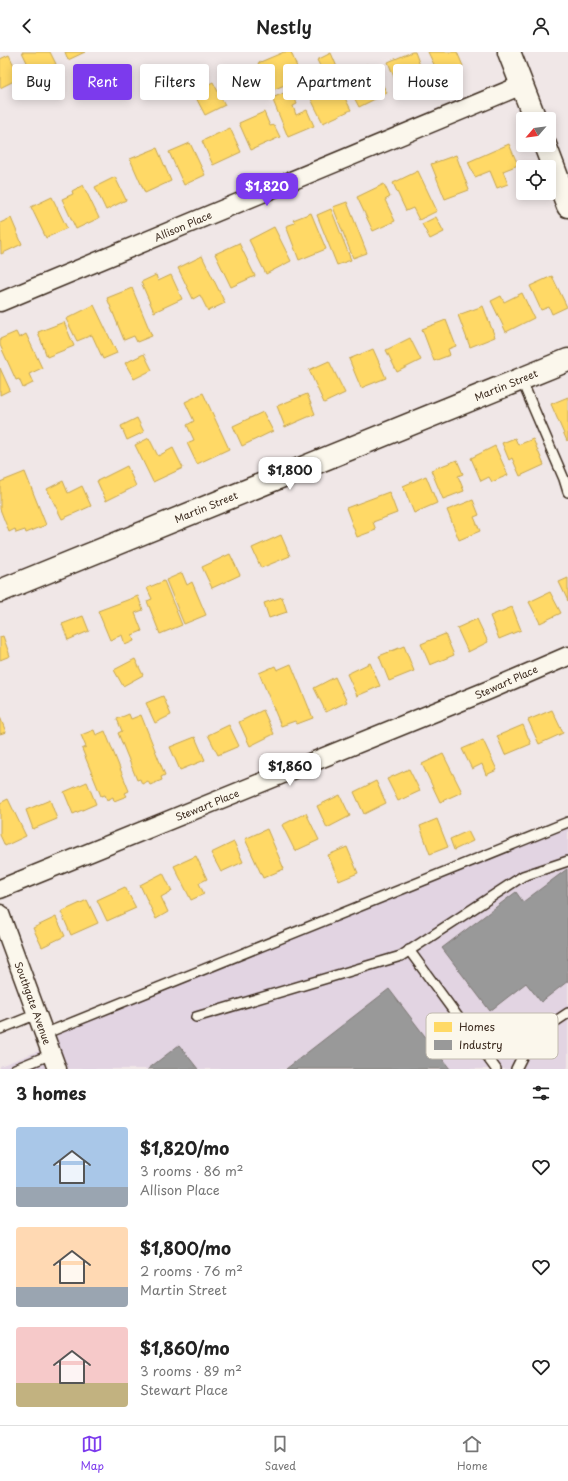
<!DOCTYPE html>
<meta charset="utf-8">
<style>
body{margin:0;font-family:"Playpen Sans",sans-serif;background:#f6f6f6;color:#222;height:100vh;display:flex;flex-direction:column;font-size:15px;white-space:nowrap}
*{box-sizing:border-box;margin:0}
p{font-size:13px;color:#767676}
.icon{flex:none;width:22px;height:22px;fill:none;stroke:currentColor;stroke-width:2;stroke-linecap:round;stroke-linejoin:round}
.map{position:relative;height:1017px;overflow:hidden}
.side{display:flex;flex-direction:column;background:#fff;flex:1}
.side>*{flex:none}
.top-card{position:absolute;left:12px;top:12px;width:544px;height:36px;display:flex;gap:8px}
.needle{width:26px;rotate:242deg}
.tools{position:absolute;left:516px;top:60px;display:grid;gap:8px}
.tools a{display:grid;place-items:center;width:40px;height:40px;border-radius:4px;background:#fff;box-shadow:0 2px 10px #0003;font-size:20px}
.price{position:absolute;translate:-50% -34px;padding:0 9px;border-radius:8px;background:#fff;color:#222;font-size:13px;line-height:26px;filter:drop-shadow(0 1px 2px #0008)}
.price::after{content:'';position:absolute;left:50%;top:24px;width:12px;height:9px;margin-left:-6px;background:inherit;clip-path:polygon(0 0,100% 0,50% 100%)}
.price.selected{background:#7c3aed;color:#fff}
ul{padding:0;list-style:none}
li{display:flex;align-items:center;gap:12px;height:100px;padding:0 16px}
li span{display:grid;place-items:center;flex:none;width:112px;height:80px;border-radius:4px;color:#555}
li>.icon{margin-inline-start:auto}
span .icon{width:48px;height:48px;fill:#fffc;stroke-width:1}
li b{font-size:17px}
h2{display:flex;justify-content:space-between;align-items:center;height:48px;padding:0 16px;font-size:17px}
.tag{padding:0 14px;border-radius:4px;background:#fff;box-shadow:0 2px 10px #0003;font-size:14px;line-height:36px}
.tag.selected{background:#7c3aed;color:#fff}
header{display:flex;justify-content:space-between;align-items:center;height:52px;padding:0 16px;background:#fff;font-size:18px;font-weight:600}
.tab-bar{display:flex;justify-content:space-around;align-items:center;height:56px;border-top:1px solid #e0e0e0;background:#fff;font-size:11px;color:#767676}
.tab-bar a{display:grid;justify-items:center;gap:2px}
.tab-bar .selected{color:#7c3aed}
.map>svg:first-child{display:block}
.built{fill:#e2d4e2}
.homes{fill:#ffd966;stroke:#c4a450}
.industry{fill:#999;stroke:#7d7874}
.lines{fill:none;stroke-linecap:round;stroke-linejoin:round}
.lane-casing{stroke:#3b2a1e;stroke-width:12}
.street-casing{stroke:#3b2a1e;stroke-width:21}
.secondary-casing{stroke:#3b2a1e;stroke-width:25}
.lane{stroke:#fbf7ec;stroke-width:9}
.street{stroke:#fbf7ec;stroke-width:18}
.secondary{stroke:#fbf7ec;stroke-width:22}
.labels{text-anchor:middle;stroke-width:4;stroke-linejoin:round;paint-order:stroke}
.street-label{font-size:10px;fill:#3b2a1e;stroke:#fbf7ec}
.key{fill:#fbf7ec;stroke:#c1baae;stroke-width:1}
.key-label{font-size:11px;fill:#3b2a1e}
</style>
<header><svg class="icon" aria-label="back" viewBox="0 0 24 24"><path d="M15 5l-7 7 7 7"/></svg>Nestly<svg class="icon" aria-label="person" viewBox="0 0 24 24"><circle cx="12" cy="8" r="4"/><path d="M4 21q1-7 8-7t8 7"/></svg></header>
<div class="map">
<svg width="568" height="1017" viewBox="0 0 568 1017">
<rect width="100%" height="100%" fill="#f0e7e7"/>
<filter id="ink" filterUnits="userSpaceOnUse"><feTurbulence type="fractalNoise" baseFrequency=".025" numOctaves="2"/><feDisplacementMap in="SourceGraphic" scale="8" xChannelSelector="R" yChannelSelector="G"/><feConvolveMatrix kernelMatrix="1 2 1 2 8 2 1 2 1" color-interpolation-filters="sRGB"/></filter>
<g filter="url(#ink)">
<path class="built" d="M568 770V1015L566 1017H0V1014L49 995 44 982Z"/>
<g class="homes">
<path d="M22 0H50L56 12 33 23Z"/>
<path d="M65 0H85L68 8Z"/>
<path d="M284 0H291L299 20 285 26 287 32 270 39 258 11Z"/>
<path d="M412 0H415L424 24 398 35 388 10Z"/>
<path d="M428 0H457L463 14 440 25Z"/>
<path d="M331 1 337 15 324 22 317 8Z"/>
<path d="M9 3 20 26 0 36V7Z"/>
<path d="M367 12 376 30 380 28 387 41 359 55 343 24Z"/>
<path d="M213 30 225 53 205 63 193 40Z"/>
<path d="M334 33 340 46 344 44 351 58 323 71 310 45Z"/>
<path d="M291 38 297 52 293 54 296 63 307 58 314 74 288 85 272 46Z"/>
<path d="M264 60 270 74 274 73 280 85 251 98 239 71Z"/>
<path d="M230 76 241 100 213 113 202 89Z"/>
<path d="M190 91 205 123 184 133 169 100Z"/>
<path d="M509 92 518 113 503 119 508 132 497 136 490 119 475 125 468 110Z"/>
<path d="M157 96 171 129 145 141 130 107Z"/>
<path d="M456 103 469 138 445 147 431 112Z"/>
<path d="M418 119 437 159 419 168 413 156 406 159 393 131Z"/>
<path d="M115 125 126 148 106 158 95 135Z"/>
<path d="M384 132 390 145 385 148 395 169 373 179 357 145Z"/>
<path d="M83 133 99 166 76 177 62 147 73 142 72 139Z"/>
<path d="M52 145 67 176 46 186 31 155Z"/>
<path d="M347 150 367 201 353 206 333 155Z"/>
<path d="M331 157 351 208 337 213 317 163Z"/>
<path d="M311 161 326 197 299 208 286 174 295 171 293 168Z"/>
<path d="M436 165 444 180 430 187 422 172Z"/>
<path d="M11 166 22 192 1 202 0 171Z"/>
<path d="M274 175 291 209 266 222 249 188Z"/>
<path d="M239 191 255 224 231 235 215 202Z"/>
<path d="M202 204 225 251 208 259 200 243 193 247 178 216Z"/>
<path d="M156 223 158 229 171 223 182 247 154 260 141 230Z"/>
<path d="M552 224 567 255 552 262 549 255 541 258 530 234Z"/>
<path d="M132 236 152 284 137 290 134 284 124 288 107 246Z"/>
<path d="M522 241 534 266 506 280 491 249 501 244 504 250Z"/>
<path d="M94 253 117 301 103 307 92 283 77 289 66 267Z"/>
<path d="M483 254 495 285 470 295 458 263Z"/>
<path d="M446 268 456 294 448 297 450 303 434 309 422 277Z"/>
<path d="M64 270 74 294 47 305 38 280Z"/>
<path d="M16 280 19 286 26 282 42 316 29 322 33 331 23 336 19 327 16 328 0 293V287Z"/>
<path d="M410 286 421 308 397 320 386 298Z"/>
<path d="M373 297 386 326 361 336 349 307Z"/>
<path d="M144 302 152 318 134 327 125 311Z"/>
<path d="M329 309 345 341 324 351 309 318Z"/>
<path d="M0 316 10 338 0 343Z"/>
<path d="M203 341 229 397 197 412 187 391 194 388 187 373 194 369 185 350Z"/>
<path d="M307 342 315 362 285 375 277 354Z"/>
<path d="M568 345V388L567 389 551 352Z"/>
<path d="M263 360 273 379 242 394 233 374Z"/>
<path d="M137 366 144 380 127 388 121 374Z"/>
<path d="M149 386 158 404 173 396 183 416 153 430 135 393Z"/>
<path d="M515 386 518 393 533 387 544 413 520 424 512 406 509 408 502 391Z"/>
<path d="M495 394 508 423 492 430 489 425 481 429 471 406Z"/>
<path d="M457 408 463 422 458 424 464 439 443 447 431 418Z"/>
<path d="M127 414 136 434 106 449 97 429Z"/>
<path d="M25 420 46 473 26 481 25 478 16 481 15 477 9 480 0 457V430Z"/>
<path d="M426 424 437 451 414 461 403 434Z"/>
<path d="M63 429 68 441 82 434 91 454 62 467 47 437Z"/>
<path d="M389 440 397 461 373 470 376 478 357 485 346 456Z"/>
<path d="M473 448 479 463 474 465 480 479 459 488 447 458Z"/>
<path d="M281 483 290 504 261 516 252 496Z"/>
<path d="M230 502 240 523 212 536 202 515Z"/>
<path d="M182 521 187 533 192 530 206 563 184 572 166 528Z"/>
<path d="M568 526V549L559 530Z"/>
<path d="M164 529 182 573 160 582 147 549 152 547 147 536Z"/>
<path d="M550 540 561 561 540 571 529 550Z"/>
<path d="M138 544 143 558 135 561 142 579 132 583 134 589 125 593 122 583 110 588 98 559Z"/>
<path d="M282 545 287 560 269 566 264 551Z"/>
<path d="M512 555 521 578 499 587 490 564Z"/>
<path d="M83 564 89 579 68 588 62 572Z"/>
<path d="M477 567 488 590 468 600 457 576Z"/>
<path d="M445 582 454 603 430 613 421 592Z"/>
<path d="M3 584 10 604 0 608V585Z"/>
<path d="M404 594 414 619 389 629 379 604Z"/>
<path d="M135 607 143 623 123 634 114 618Z"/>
<path d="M370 611 380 634 357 644 347 622Z"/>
<path d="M291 612 313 666 297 672 295 669 281 674 259 621 275 614 277 618Z"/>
<path d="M335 625 347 650 326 660 314 636Z"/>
<path d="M163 644 171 663 155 671 146 651Z"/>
<path d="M263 658 274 682 250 694 239 670Z"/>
<path d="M552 658 563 681 539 692 528 668Z"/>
<path d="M129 662 131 667 141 663 165 723 161 725 162 728 150 733 148 729 142 732 140 727 137 728 118 681 122 679 117 667Z"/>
<path d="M0 665 6 680 0 682Z"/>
<path d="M229 673 239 694 218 703 208 683Z"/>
<path d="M523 673 531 692 505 703 497 684Z"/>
<path d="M94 678 96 683 105 679 129 739 125 741 127 744 114 749 113 745 107 748 105 743 101 744 82 697 86 695 81 683Z"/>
<path d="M195 685 205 708 180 718 170 695Z"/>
<path d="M483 688 497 718 486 723 482 712 472 717 462 697Z"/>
<path d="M443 702 462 740 440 750 422 712Z"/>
<path d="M409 717 420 739 398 749 387 727Z"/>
<path d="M376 729 386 751 364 762 354 740Z"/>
<path d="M87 730 96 752 73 762 64 740Z"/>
<path d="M340 743 350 764 327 776 317 754Z"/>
<path d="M8 747 26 784 5 794 0 783V751Z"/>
<path d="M50 748 57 767 33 777 26 758Z"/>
<path d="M306 761 319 788 295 799 282 773Z"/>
<path d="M437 767 448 795 430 802 420 774Z"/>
<path d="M267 777 284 817 263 826 245 787Z"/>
<path d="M468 779 473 789 454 798 450 787Z"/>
<path d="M234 790 243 810 221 820 211 801Z"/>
<path d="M347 795 358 821 339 829 328 803Z"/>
<path d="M196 804 207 827 199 831 204 842 191 848 174 814Z"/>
<path d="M163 821 172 839 161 845 168 860 156 867 140 833Z"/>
<path d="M125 835 136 856 107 869 97 848Z"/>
<path d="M87 848 98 871 71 883 61 860Z"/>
<path d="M56 865 65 884 42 895 33 876Z"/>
</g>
<g class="industry">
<path d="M567 817 568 929 541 950 526 931 490 959 442 896 516 840 523 850Z"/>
<path d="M389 937 450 1017H286Z"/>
<path d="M179 993 198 1017H148Z"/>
</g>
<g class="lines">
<g class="lane-casing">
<g id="lane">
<path d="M521 327 564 427 568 440"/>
<path d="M409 898 496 1017"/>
<path d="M196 965 401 904 523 824 568 809"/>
<path d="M0 977 37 962"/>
<path d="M44 982 568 770"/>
<path d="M15 1017 52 1002"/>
<path d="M516 1017 532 985 568 961"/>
</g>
</g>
<g class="street-casing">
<g id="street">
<path d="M0 250 522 33"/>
<path d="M0 837 489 638 568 604"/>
<path d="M0 862 57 1017"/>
</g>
</g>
<g class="secondary-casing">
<g id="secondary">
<path d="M509 0 535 67"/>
<path d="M545 93 568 154"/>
<path d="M0 539 568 308"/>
</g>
</g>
<use href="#lane" class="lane"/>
<use href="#street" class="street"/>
<use href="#secondary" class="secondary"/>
</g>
</g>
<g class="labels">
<g class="street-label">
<text transform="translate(183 174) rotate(-23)" y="4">Allison Place</text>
<text transform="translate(506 333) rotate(-22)" y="4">Martin Street</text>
<text transform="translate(206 455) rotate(-22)" y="4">Martin Street</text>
<text transform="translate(506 630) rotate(-24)" y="4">Stewart Place</text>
<text transform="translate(207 753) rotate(-22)" y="4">Stewart Place</text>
<text transform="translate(33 951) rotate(70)" y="4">Southgate Avenue</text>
</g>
</g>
<rect x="426" y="961" width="132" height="46" rx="6" class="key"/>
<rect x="434" y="970" width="18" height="10" fill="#ffd966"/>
<rect x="434" y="988" width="18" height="10" fill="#999"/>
<g class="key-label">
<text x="459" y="979">Homes</text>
<text x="459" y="997">Industry</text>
</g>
</svg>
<div class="tools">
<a><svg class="needle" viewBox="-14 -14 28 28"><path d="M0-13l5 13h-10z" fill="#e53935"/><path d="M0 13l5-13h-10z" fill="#767676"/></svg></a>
<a><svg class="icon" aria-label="locate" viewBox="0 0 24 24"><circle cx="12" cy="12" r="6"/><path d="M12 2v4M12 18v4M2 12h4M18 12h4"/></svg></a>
</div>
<b class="price selected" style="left:267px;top:155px">$1,820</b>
<b class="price" style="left:290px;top:439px">$1,800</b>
<b class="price" style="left:290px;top:735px">$1,860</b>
<div class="top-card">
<a class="tag">Buy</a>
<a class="tag selected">Rent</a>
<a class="tag">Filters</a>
<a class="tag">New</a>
<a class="tag">Apartment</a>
<a class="tag">House</a>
</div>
</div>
<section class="side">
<h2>3 homes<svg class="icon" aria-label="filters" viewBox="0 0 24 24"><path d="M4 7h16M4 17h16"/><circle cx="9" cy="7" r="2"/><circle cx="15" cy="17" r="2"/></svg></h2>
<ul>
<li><span style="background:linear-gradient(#a9c7e8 75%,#9aa5b1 0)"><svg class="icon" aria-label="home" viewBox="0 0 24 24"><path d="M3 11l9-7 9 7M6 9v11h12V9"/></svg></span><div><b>$1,820/mo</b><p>3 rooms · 86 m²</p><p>Allison Place</p></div><svg class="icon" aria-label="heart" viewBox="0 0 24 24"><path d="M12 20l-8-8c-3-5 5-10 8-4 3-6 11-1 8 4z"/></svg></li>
<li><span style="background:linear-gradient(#ffd9b3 75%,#9aa5b1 0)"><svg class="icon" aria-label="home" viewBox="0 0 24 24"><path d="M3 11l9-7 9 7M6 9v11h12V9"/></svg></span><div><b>$1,800/mo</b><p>2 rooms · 76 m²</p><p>Martin Street</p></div><svg class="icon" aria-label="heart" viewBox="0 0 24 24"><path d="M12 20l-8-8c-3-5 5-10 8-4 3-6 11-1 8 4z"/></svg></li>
<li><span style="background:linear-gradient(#f6c9c9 70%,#c2b280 0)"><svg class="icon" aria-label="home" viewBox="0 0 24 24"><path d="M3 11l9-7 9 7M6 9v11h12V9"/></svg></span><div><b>$1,860/mo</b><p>3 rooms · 89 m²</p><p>Stewart Place</p></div><svg class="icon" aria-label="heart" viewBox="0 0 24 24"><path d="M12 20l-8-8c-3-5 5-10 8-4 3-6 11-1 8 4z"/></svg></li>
</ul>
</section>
<nav class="tab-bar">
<a class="selected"><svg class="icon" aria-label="map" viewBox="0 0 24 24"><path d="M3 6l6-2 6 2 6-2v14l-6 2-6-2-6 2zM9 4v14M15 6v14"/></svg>Map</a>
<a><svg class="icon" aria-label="saved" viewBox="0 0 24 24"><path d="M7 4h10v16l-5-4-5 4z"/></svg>Saved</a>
<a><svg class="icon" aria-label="home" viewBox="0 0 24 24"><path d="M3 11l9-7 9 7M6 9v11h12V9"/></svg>Home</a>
</nav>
